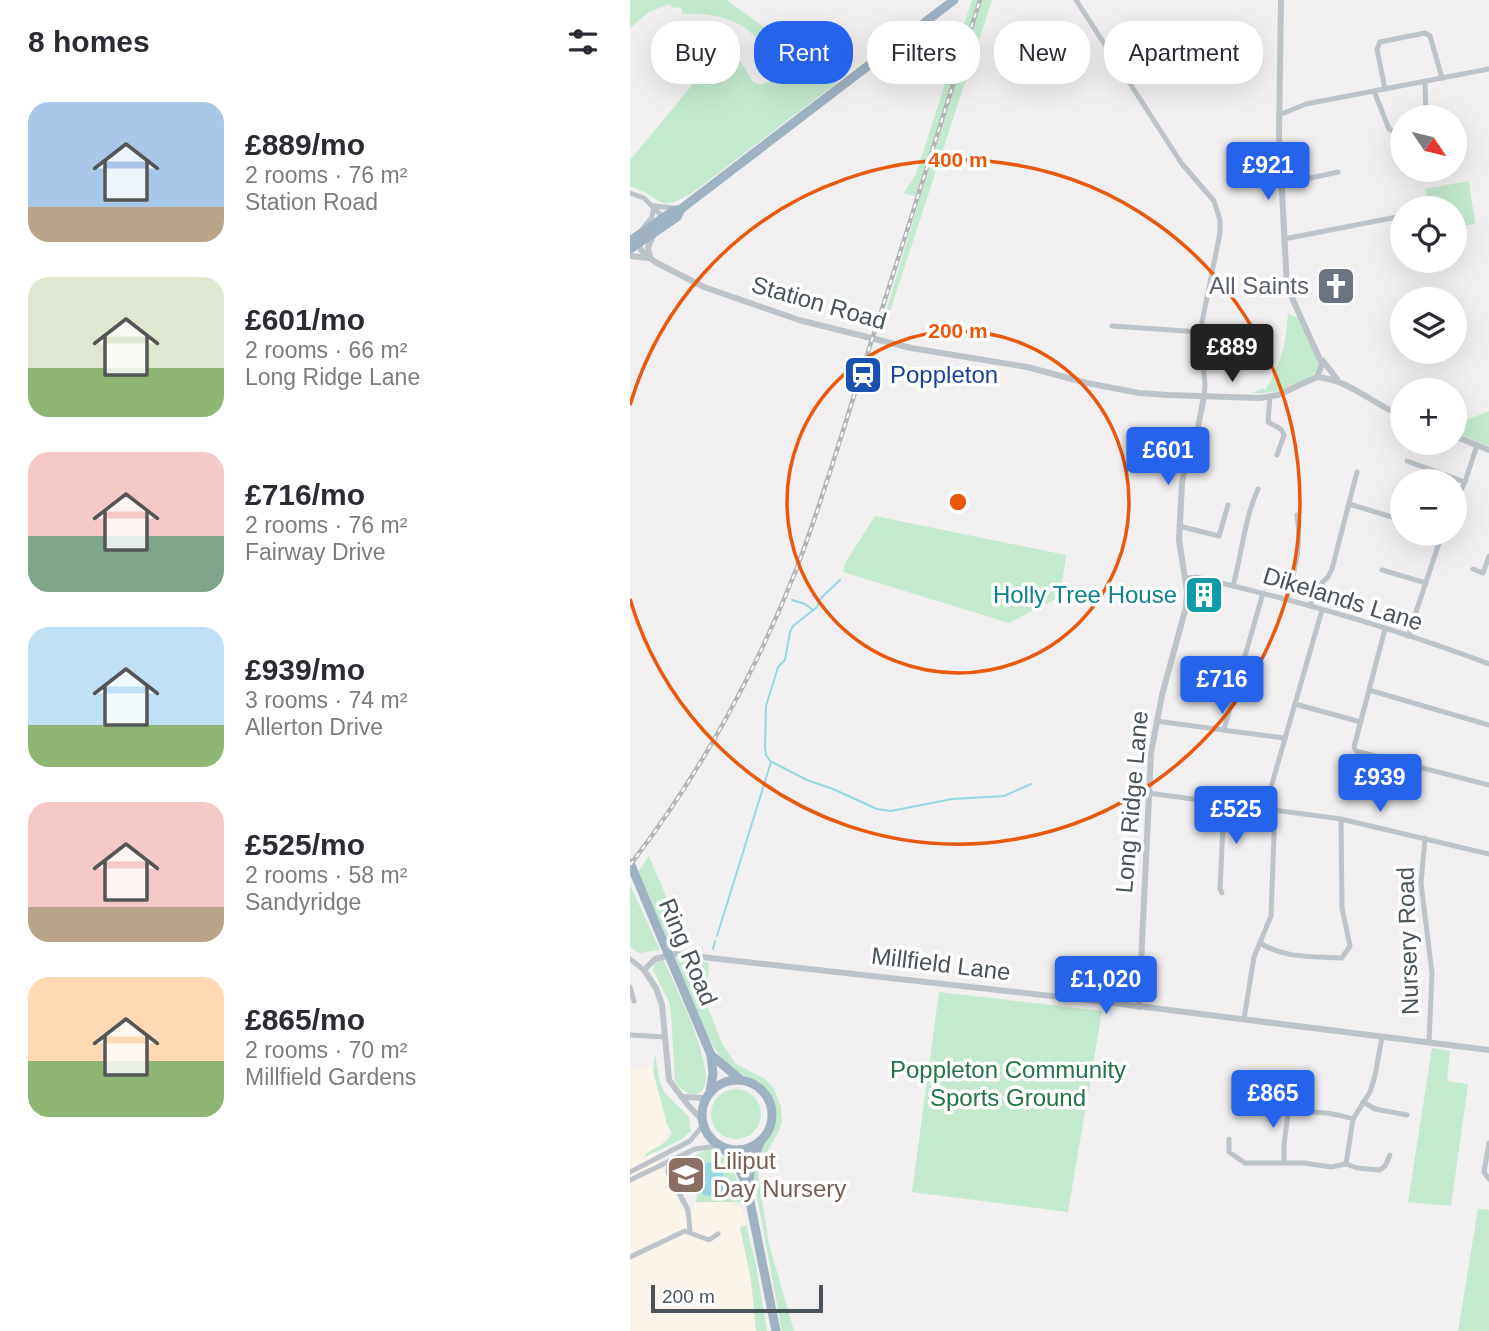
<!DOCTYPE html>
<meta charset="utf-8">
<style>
body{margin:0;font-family:Arial,sans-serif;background:#f2f2f3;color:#2b2b33;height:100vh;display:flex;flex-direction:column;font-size:26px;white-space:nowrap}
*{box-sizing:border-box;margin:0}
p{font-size:23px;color:#7c7c81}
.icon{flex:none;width:38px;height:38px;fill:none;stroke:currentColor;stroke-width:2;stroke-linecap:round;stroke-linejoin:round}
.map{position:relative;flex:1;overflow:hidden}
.side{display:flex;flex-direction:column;background:#fff;width:630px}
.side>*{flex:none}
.hud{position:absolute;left:21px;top:21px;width:665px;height:63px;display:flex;gap:14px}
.needle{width:46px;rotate:125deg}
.buttons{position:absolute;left:760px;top:105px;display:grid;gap:14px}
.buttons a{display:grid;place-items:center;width:77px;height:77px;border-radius:50%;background:#fff;box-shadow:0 7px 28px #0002;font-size:35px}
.scale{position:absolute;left:21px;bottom:18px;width:172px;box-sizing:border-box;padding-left:7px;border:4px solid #49545a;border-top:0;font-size:19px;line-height:24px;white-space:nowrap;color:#49545a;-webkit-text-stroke:5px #fff;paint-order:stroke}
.price{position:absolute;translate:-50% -60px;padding:0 16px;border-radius:7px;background:#2563eb;color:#fff;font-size:23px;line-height:46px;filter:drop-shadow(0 2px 4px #0008)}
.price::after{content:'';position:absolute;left:50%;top:42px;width:21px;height:16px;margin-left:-10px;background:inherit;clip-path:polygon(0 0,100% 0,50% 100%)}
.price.current{background:#222;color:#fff}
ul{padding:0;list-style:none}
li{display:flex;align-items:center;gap:21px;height:175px;padding:0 28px}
li span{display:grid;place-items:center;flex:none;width:196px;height:140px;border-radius:21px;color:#555}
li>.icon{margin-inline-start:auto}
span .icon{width:84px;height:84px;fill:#fffc;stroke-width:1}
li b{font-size:30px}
h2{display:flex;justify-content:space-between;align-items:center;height:84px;padding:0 28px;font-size:30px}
.pill{padding:0 24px;border-radius:28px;background:#fff;box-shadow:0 7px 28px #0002;font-size:24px;line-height:63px}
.pill.current{background:#2563eb;color:#fff}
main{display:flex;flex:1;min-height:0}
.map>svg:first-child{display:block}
.commercial{fill:#faf4eb}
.green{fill:#c3eacf}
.water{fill:#95d8e2}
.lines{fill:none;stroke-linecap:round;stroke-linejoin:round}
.stream{stroke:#95d8e2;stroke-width:2}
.minor{stroke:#bcc4ca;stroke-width:5}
.tertiary{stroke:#bcc4ca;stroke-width:6}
.trunk{stroke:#9fb2c2;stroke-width:9}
.rail-casing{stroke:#b2b5b9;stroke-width:4.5}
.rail{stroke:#fff;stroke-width:2;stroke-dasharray:5;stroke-linecap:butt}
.ring{fill:none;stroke:#e8590c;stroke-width:3.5}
.labels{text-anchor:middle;stroke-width:7;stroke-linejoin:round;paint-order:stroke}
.worship-label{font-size:24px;fill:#5b616d;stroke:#fff;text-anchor:end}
.street-label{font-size:24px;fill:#49545a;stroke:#fff}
.transit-label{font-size:24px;fill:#164399;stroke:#fff;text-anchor:start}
.culture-label{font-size:24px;fill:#0d838f;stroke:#fff;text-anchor:end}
.park-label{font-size:24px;fill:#227444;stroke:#fff}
.education-label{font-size:24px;fill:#785e54;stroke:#fff;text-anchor:start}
.centre{fill:#e8590c;stroke:#fff;stroke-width:3.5}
.ring-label{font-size:21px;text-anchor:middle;font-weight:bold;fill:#e8590c;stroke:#fff;stroke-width:7;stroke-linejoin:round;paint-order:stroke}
</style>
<main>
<section class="side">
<h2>8 homes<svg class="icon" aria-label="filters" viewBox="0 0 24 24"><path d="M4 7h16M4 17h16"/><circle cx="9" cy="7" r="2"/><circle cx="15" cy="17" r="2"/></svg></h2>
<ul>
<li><span style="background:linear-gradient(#a9c7e8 75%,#b9a48a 0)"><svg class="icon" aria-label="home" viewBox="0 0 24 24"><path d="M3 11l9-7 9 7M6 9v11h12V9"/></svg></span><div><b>£889/mo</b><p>2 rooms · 76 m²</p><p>Station Road</p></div></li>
<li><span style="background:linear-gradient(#dfe7d0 65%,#8fb573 0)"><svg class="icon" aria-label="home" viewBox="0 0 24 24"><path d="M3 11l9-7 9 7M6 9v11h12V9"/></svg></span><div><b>£601/mo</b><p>2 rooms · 66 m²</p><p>Long Ridge Lane</p></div></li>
<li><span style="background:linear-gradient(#f6c9c9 60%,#7fa58c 0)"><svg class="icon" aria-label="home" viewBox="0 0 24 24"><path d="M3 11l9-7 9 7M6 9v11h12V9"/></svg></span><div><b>£716/mo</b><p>2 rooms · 76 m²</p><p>Fairway Drive</p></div></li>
<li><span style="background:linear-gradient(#bfe0f5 70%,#8fb573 0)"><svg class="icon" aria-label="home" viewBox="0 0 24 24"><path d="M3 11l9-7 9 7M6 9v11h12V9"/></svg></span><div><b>£939/mo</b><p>3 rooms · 74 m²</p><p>Allerton Drive</p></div></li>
<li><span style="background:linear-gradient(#f6c9c9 75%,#b9a48a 0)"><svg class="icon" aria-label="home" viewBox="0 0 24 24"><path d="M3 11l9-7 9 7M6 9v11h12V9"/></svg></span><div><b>£525/mo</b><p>2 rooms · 58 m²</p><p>Sandyridge</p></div></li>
<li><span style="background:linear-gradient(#ffd9b3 60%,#8fb573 0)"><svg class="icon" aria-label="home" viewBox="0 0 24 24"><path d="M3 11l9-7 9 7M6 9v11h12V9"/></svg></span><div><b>£865/mo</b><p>2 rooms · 70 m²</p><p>Millfield Gardens</p></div></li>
</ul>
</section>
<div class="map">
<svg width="859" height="1331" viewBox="0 0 859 1331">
<rect width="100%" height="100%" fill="#f1efef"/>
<path class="commercial" d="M21 1066 39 1129 30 1146 23 1150 55 1215 56 1221 66 1202H105L106 1206H111L116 1225 110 1226 121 1280 126 1331H0V1070Z"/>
<g class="green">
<path d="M0 0H97L208 82 66 190C25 216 37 198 0 186V160L72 73 78 69 93 67 97 61 98 51 109 59 123 82 130 85 148 78C132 29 103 12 53 14L51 7 42 8 40 4 19 12 0 28Z"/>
<path d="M342 0H362L265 296 259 315H255L290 198 274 193 286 174Z"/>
<path d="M839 181 845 224 824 228V208H799L795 189Z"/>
<path d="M658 314 669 318 690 364C679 388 642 394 622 393L634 388 635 391C652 361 655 348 658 314Z"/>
<path d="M859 411V446L824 432V425Z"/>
<path d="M245 516 436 555 430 597 379 623 213 572 215 563Z"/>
<path d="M19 856 57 946 41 948 8 872Z"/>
<path d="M0 885 30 950 9 953 0 947Z"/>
<path d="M45 958 79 963 75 1001 93 1045 106 1064 135 1079 143 1087 151 1107 152 1121 149 1131 131 1162 128 1174 139 1244 164 1331H152L124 1180C125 1169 126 1159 131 1148 137 1135 147 1125 145 1109 141 1079 109 1079 93 1060 73 1035 57 987 45 958Z"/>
<path d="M33 959C40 975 103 1098 62 1094 55 1093 49 1087 45 1081L41 1013 39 1002 23 970 25 963Z"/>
<path d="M309 992 472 1011 438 1212 282 1192Z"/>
<path d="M802 1048 820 1051 817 1081 838 1084 821 1206 778 1202Z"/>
<path d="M25 1054 30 1083 35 1093 59 1117 61 1131 52 1139 13 1158C21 1146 34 1149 42 1133L37 1124 23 1071Z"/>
<circle cx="106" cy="1114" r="25"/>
<path d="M78 1149C102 1157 107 1178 114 1200L110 1202H66L70 1180 64 1156Z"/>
<path d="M848 1209 859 1210V1331H828Z"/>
<path d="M116 1225 126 1265 137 1331H126L121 1280 110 1227Z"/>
</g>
<path class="water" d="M83 1162 92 1171 102 1192 97 1199 73 1195 71 1192 74 1184 73 1166 76 1163Z"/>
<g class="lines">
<g class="stream">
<path d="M162 600 175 604 183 610"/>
<path d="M142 762 177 780 203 789 247 809 261 811 322 799 374 796 401 784"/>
<path d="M87 936 141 762 136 755 135 747 136 706 148 667 155 660 160 632 163 626 187 607 191 598 210 580"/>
<path d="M83 949 85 941"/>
</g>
<g class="minor">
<path d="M446 0 552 164 584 201 590 220V233L570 332 575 385 574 397"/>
<path d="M795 81 796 117"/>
<path d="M755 89 747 49 750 42 795 33 800 36 812 78"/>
<path d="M744 91 759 129 765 132 772 130"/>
<path d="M649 115 676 104 859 69"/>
<path d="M651 169 665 170 667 181 708 172"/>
<path d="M0 193 14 198 33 217"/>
<path d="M24 206 45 208"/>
<path d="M13 228 22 217 24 206"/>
<path d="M654 239 772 216"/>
<path d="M482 326 570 332"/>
<path d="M640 396 638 422 651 429 654 435 647 455"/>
<path d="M777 461 835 482"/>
<path d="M719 504 772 520"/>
<path d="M824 504 835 482 847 445"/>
<path d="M549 526 589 536 598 505"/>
<path d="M843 569 853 573 859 556"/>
<path d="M752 570 796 583"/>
<path d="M556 578 566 577C665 600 764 628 859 664"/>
<path d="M603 586C612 553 614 520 628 489"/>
<path d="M657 599C665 568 672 547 667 515"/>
<path d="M680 606 686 588 698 577 702 569 727 472"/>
<path d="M755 629 724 747 726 751 859 785"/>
<path d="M778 636 812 534"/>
<path d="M739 690 859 725"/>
<path d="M665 704 731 722"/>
<path d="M526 721 654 738"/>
<path d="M594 729 633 593"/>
<path d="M518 793 711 819 859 854"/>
<path d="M635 808 692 610"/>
<path d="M795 838 791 883 802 973 799 1042"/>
<path d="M592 893 590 889 594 804"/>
<path d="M630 943C656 959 682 956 712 958L720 946 712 908 711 819"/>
<path d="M0 959 14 970"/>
<path d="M0 987 4 1001"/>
<path d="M614 1019 624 957 641 916 645 809"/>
<path d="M0 1035 35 1037"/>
<path d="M733 1102 745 1109 777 1115"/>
<path d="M660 1112C681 1111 703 1112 723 1119"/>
<path d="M599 1139V1152L615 1163H674L701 1167 716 1164 727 1168 750 1170 755 1166 760 1155"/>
<path d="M859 1143 854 1172 859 1179"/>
<path d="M41 1161 38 1172 58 1210 60 1231"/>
<path d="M654 1162V1144L660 1099"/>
<path d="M716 1164 723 1119 740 1092 745 1076 752 1037"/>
<path d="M0 1172 60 1141 73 1125"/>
<path d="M0 1180 65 1149 88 1146"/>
<path d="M0 1257 55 1231 79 1240 88 1234"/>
</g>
<g class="tertiary">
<path d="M6 242 12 251 25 262 74 287 169 320 281 348 397 367 457 383 509 393 538 395 630 398 648 395 687 377 692 364 657 287 649 135 651 0"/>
<path d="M0 256 19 258"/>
<path d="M20 257 18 247 24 234"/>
<path d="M693 361 707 379"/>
<path d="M687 377C719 380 743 404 772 416"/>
<path d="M824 436 859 450"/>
<path d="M509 1007 521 753 532 695 556 607 557 591 549 540 552 483 557 459 568 427 574 397"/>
<path d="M52 1097 76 1098"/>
<path d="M71 1119 58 1105 39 1080 32 1005 26 988 14 970 25 959 45 954 475 1002 859 1050"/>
</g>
<g class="trunk">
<path d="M0 241 43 211 51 209 324 0"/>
<path d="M0 249 47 217 51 209"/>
<path d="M0 863 81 1055 83 1074 80 1092"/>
<path d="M81 1055 111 1080"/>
<circle cx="107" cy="1115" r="35"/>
<path d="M94 1149 107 1164 117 1187 146 1331"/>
<path d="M118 1185 122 1163 130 1142"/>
</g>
<g class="rail-casing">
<path id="rail" d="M0 865C68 777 125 674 166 570 192 502 212 433 234 364 274 243 311 121 350 0"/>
</g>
<use href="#rail" class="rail"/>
</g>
<g class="ring">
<circle cx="328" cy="502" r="171"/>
<path d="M0 405A342 342 0 1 1 0 599"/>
</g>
<defs>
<g id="church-square" transform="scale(2.0125)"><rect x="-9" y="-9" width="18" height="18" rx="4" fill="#6b7280" stroke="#fff"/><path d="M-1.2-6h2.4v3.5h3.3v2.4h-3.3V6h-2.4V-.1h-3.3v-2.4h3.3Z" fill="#fff"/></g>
<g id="station-square" transform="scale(2.0125)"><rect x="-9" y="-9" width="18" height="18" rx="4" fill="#1a4fb4" stroke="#fff"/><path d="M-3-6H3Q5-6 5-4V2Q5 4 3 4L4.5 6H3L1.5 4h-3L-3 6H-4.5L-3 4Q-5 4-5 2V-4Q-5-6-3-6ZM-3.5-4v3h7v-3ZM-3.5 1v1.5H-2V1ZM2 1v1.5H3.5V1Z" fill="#fff"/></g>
<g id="building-square" transform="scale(2.0125)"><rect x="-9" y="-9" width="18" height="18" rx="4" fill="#0f9aa8" stroke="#fff"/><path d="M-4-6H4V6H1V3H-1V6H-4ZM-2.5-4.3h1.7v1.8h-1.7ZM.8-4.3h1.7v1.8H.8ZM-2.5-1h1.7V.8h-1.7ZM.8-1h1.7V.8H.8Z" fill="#fff"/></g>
<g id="school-square" transform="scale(2.0125)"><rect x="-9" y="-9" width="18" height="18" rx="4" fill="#8d6e63" stroke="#fff"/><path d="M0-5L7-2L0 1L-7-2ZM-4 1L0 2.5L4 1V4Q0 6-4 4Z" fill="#fff"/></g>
</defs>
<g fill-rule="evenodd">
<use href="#church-square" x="706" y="286"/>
<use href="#station-square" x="233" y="375"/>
<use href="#building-square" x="574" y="595"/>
<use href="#school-square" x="56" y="1175"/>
</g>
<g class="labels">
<g class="worship-label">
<text x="679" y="294">All Saints</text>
</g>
<g class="street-label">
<text transform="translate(189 303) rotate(16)" y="8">Station Road</text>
<text transform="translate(713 599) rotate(17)" y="8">Dikelands Lane</text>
<text transform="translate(502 802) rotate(-85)" y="8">Long Ridge Lane</text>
<text transform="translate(778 941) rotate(-92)" y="8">Nursery Road</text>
<text transform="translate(58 952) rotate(67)" y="8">Ring Road</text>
<text transform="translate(311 964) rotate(7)" y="8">Millfield Lane</text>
</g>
<g class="transit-label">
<text x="260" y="383">Poppleton</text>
</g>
<g class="culture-label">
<text x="547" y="603">Holly Tree House</text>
</g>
<g class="park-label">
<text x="378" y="1078">Poppleton Community<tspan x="378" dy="28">Sports Ground</tspan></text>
</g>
<g class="education-label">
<text x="83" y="1169">Liliput<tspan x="83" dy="28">Day Nursery</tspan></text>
</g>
</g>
<circle cx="328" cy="502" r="10" class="centre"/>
<g class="ring-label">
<text x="328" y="167">400 m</text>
<text x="328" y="338">200 m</text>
</g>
</svg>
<div class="buttons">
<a><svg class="needle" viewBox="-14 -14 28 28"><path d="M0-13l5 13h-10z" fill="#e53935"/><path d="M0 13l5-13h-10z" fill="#7c7c81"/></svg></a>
<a><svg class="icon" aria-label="locate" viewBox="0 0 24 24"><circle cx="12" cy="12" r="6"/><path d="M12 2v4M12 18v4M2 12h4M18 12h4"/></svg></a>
<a><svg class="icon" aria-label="layers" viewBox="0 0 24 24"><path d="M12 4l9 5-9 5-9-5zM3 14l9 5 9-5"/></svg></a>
<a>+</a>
<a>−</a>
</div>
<div class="scale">200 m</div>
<b class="price" style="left:638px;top:202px">£921</b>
<b class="price current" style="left:602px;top:384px">£889</b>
<b class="price" style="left:538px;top:487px">£601</b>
<b class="price" style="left:592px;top:716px">£716</b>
<b class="price" style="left:750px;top:814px">£939</b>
<b class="price" style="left:606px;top:846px">£525</b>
<b class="price" style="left:476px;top:1016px">£1,020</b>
<b class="price" style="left:643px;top:1130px">£865</b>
<div class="hud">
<a class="pill">Buy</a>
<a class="pill current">Rent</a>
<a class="pill">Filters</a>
<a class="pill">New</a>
<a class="pill">Apartment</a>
</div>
</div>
</main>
